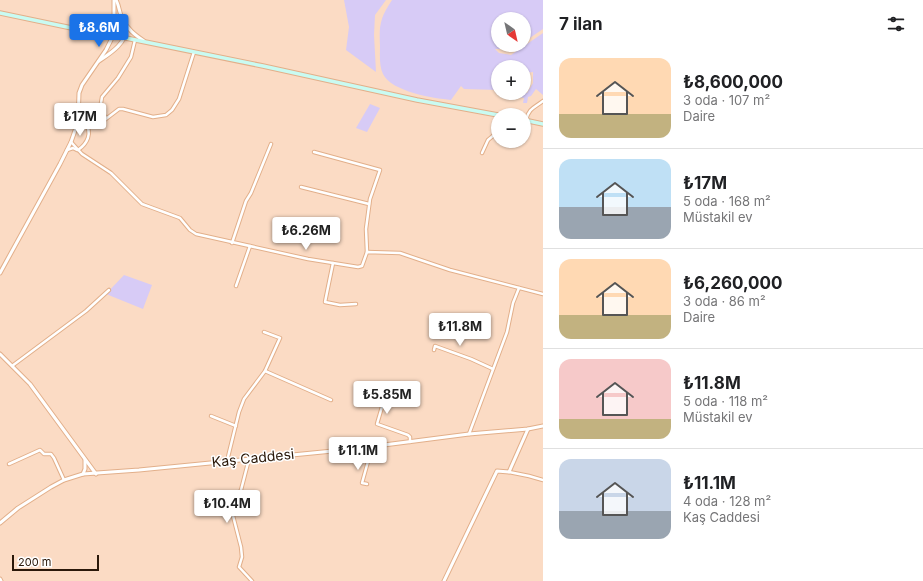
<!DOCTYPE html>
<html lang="tr">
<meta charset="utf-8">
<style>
body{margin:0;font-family:Inter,sans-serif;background:#f6f6f6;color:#202124;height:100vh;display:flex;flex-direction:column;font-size:15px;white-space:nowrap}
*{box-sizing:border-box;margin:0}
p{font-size:13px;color:#757577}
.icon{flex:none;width:22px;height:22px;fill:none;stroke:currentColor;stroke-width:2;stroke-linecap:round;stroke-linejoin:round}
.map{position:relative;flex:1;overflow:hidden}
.sheet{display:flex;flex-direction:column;background:#fff;width:380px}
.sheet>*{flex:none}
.needle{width:26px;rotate:146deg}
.buttons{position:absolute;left:491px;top:12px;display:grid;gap:8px}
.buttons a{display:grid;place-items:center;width:40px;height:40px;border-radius:50%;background:#fff;box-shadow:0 1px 3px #0004;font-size:20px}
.scale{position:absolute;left:12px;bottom:10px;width:87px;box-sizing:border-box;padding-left:4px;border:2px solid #2a1809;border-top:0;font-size:11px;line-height:14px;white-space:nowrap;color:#2a1809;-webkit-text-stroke:3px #fff;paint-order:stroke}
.price{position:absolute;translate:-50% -34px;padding:0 9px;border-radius:4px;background:#fff;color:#222;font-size:13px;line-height:26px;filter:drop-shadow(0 1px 2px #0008)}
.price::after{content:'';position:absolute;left:50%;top:24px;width:12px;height:9px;margin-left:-6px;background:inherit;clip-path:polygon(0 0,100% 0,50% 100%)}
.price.selected{background:#1a73e8;color:#fff}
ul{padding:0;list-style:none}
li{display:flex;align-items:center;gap:12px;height:100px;padding:0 16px}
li+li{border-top:1px solid #e0e0e0}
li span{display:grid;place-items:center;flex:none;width:112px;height:80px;border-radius:12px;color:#555}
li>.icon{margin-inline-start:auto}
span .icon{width:48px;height:48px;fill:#fffc;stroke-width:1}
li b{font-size:17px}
h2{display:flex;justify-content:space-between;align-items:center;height:48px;padding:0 16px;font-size:17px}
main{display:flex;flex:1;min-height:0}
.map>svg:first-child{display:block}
.green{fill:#d7cbf6}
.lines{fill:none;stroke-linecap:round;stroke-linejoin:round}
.minor-casing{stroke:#e2af8a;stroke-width:4.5}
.tertiary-casing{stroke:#e2af8a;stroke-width:5}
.secondary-casing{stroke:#e2af8a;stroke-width:5.5}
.minor{stroke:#fff;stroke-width:2.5}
.tertiary{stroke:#fff;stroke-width:3}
.secondary{stroke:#c9fbf2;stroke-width:3.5}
.secondary-bridge-casing{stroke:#e2af8a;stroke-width:5.5;stroke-linecap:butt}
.secondary-bridge{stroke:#c9fbf2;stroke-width:3.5}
.labels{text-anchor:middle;stroke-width:3;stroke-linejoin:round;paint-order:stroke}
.street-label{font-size:14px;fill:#2a1809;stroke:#fff}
</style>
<main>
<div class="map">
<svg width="543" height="581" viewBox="0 0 543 581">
<rect width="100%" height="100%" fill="#fbdbc4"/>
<g class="green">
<path d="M344 0H386L375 15 374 35 376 72 346 50 349 27Z"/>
<path d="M392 0H543V29L524 42V19H498V45H502L500 49H495L499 53 511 55 543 33V95L536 89 531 96 528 97 527 103H523L524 98 519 97 521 93H527L533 83V72L527 73 524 81V67H498V90L464 89 461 86 451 100C433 98 392 92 383 74 379 66 380 55 380 46 379 25 380 18 392 0Z"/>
<path d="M370 104 380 108 367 132 356 128Z"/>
<path d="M124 275 152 285 143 309 106 294Z"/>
</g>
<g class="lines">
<g class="minor-casing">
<g id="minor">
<path d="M106 118 100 109 102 97 118 78 131 57 135 40"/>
<path d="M526 120C529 108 534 108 543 101"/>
<path d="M78 122H102L119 109H123L153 117 166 115 172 110 179 99 194 52"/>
<path d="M71 142 82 154 111 173 142 204 180 218 190 230 196 234 308 259 358 267 362 266 367 252 400 253 450 270 543 294"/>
<path d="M67 150 73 148 77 150"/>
<path d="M78 150C87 144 93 133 85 123"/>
<path d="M314 152 380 170 370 199 366 229 367 252"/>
<path d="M482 153 488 140 494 135 498 121"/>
<path d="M301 187 369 204"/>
<path d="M232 243 246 201 251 193 271 144"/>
<path d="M333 263 325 302 340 305 356 304"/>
<path d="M236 286 250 246"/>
<path d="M434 350 435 346 471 359 493 369"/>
<path d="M12 366 86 311 109 290"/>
<path d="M265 371 331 400"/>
<path d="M364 392 384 400 377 424 408 435 410 437V442"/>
<path d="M211 416 236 426"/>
<path d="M469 434 507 332 513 303 519 288"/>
<path d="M249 459 241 490 236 498 232 512 241 547 242 557 239 567 252 581"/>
<path d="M227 461 239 412 244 399 265 371 280 338 264 332"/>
<path d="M9 464 40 450 44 454H51L54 458 64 480"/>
<path d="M509 472 529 476 543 480"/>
<path d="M367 484 362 483 372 447"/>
</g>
</g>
<g class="tertiary-casing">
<g id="tertiary">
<path d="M116 0C119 5 119 12 122 18 127 29 135 35 144 41"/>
<path d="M112 32 114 26V0"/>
<path d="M99 61C111 53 127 43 126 27"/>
<path d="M0 273 60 164 71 142 78 122 79 93 82 85 106 50 111 40"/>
<path d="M0 354 30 384 96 474"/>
<path d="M83 474 85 469V460"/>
<path d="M0 523 18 508 51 487 64 480 83 474 139 470 353 449 469 434 528 429 543 426"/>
<path d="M0 579 1 581"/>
<path d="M444 581 497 471 509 472 528 429"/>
</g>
</g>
<g class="secondary-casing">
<g id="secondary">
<path d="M0 13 105 35"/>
<path d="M116 36 263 66 417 100 498 115"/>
<path d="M524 120 543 124"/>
</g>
</g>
<use href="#minor" class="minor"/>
<use href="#tertiary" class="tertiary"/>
<use href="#secondary" class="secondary"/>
<g class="secondary-bridge-casing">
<path id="secondary-bridge" d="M105 35 116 36"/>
</g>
<use href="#secondary-bridge" class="secondary-bridge"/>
</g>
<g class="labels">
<g class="street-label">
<text transform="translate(253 458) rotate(-6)" y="5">Kaş Caddesi</text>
</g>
</g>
</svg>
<div class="buttons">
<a><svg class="needle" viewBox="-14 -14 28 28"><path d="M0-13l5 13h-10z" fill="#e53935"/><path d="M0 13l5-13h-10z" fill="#757577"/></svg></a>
<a>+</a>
<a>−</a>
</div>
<div class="scale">200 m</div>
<b class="price selected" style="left:99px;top:48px">₺8.6M</b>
<b class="price" style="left:80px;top:137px">₺17M</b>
<b class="price" style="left:306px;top:251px">₺6.26M</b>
<b class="price" style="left:460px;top:347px">₺11.8M</b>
<b class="price" style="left:387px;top:415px">₺5.85M</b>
<b class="price" style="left:358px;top:471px">₺11.1M</b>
<b class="price" style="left:227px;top:524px">₺10.4M</b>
</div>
<section class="sheet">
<h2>7 ilan<svg class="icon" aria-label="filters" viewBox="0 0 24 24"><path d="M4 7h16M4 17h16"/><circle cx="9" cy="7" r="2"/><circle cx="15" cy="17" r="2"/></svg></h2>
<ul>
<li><span style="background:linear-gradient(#ffd9b3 70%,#c2b280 0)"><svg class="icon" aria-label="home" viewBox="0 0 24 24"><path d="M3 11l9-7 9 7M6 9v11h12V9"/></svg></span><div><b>₺8,600,000</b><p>3 oda · 107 m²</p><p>Daire</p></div></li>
<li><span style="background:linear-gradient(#bfe0f5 60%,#9aa5b1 0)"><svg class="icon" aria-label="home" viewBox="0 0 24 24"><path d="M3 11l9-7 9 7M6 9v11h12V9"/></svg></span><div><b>₺17M</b><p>5 oda · 168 m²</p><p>Müstakil ev</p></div></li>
<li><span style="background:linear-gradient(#ffd9b3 70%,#c2b280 0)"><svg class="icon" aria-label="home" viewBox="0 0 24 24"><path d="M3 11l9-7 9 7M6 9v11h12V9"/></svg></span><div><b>₺6,260,000</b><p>3 oda · 86 m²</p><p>Daire</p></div></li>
<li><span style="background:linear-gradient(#f6c9c9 75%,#c2b280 0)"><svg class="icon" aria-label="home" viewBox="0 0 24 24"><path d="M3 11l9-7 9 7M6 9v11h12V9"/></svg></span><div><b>₺11.8M</b><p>5 oda · 118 m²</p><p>Müstakil ev</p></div></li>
<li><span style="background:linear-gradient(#c9d6e8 65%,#9aa5b1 0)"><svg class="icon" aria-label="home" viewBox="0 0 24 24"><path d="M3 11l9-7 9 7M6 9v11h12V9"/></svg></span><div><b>₺11.1M</b><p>4 oda · 128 m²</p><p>Kaş Caddesi</p></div></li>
</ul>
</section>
</main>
